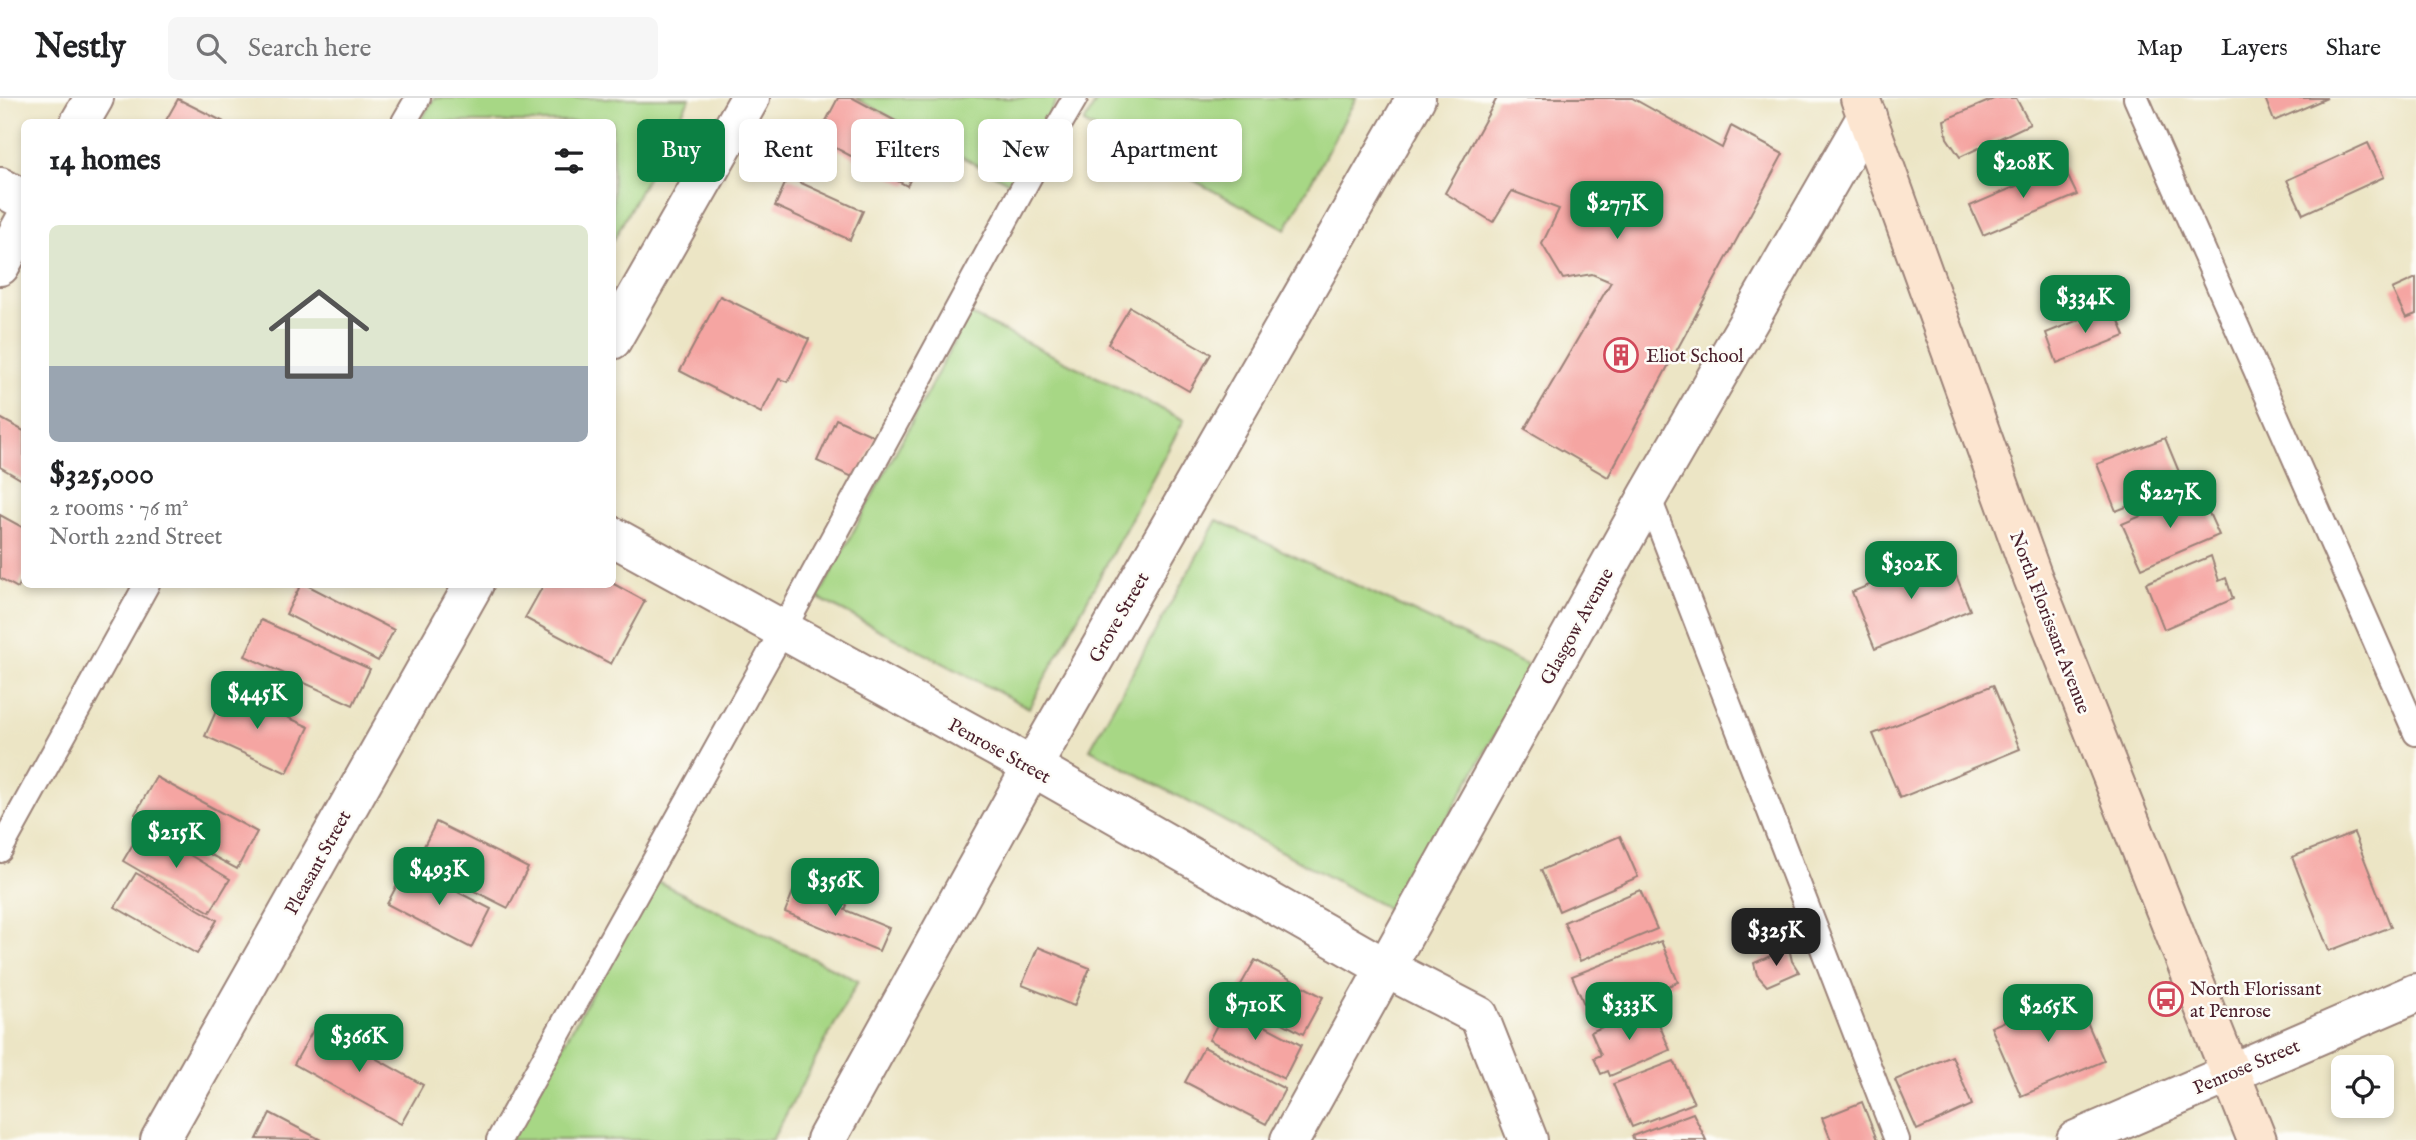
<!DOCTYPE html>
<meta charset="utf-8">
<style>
body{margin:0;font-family:"IM FELL English",serif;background:#f6f6f6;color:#202124;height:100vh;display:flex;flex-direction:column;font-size:26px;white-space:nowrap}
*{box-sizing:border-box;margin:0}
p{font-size:23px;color:#757577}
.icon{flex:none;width:38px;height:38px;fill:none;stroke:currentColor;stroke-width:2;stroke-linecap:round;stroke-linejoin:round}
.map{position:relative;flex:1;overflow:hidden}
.drawer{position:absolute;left:21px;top:21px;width:595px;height:469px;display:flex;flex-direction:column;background:#fff;border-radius:10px;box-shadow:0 4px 10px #0003}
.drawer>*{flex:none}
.hud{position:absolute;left:637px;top:21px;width:665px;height:63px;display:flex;gap:14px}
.buttons{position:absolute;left:2331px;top:957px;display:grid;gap:14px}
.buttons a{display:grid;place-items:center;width:63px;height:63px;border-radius:10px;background:#fff;box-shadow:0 4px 10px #0003;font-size:35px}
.price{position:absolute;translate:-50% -60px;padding:0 16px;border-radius:14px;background:#0b8043;color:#fff;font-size:23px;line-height:46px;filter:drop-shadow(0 2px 4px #0008)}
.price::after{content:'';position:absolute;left:50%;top:42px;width:21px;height:16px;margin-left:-10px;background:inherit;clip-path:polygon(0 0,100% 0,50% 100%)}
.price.current{background:#222;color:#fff}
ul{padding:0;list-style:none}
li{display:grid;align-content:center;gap:14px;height:371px;padding:0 28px}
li+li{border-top:2px solid #e0e0e0}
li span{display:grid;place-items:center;height:217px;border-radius:10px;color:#555}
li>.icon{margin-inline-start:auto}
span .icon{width:126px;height:126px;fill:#fffc;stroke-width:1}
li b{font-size:30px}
h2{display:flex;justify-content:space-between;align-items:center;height:84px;padding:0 28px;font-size:30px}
.pill{padding:0 24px;border-radius:10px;background:#fff;box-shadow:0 4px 10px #0003;font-size:24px;line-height:63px}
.pill.current{background:#0b8043;color:#fff}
header{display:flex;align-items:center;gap:42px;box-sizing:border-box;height:98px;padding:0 35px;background:#fff;border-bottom:2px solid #e0e0e0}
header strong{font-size:33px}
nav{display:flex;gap:38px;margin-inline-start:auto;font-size:24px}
.search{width:490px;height:63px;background:#f6f6f6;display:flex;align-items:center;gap:18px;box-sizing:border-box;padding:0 24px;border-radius:10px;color:#757577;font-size:26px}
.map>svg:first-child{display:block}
.green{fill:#a7d785;stroke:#787b58;stroke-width:2}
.building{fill:#f5a5a2}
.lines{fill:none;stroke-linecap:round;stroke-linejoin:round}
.service-casing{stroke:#9b8278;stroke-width:28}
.minor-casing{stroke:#9b8278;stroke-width:42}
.secondary-casing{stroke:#9b8278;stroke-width:42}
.service{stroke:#fff;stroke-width:24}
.minor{stroke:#fff;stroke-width:38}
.secondary{stroke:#fce5d0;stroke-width:38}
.labels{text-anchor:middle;stroke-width:5;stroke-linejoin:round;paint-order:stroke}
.poi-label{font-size:19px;fill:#4a1f2b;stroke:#fdfcf7;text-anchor:start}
.street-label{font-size:19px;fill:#4a1f2b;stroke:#fdfcf7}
</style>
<header>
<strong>Nestly</strong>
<div class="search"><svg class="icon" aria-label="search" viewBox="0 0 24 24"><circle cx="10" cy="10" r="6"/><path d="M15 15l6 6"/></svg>Search here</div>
<nav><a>Map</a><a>Layers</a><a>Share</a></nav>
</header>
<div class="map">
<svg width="2416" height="1042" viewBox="0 0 2416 1042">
<rect width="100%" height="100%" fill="#fdfcf7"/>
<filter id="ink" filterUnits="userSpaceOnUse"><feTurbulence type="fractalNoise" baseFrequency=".0143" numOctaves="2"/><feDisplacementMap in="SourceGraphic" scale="14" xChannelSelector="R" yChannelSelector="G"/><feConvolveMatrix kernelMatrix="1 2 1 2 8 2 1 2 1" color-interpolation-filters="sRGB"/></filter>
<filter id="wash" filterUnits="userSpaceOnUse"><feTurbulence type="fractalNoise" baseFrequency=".00686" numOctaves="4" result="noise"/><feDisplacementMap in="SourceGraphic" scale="28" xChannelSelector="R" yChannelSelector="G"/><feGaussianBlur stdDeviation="1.57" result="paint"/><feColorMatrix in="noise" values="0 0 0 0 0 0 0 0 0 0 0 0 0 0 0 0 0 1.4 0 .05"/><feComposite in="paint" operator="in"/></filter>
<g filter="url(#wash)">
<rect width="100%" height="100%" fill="#ece5c5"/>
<g class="green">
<path d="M434 0H690L613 143 612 24H420Z"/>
<path d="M855 0H1058L1011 86Z"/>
<path d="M1098 0H1356L1286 131 1084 25Z"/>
<path d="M969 216 1184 322 1029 610 818 500Z"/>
<path d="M1217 422 1533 570 1394 814 1090 651Z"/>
<path d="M655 782 858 883 772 1042H510Z"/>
</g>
<g id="blocks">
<g class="building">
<path d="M838 0H853L931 42 907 88 817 40Z"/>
<path d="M1497 0H1632L1722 50 1731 28 1783 56 1608 379 1525 331 1611 184 1592 176 1563 181 1542 146 1559 111 1512 93 1493 124 1445 95Z"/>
<path d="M1996 0H2016L2030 26 1960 59 1947 40 1944 22Z"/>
<path d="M2265 0H2327L2274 23Z"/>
<path d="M178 1 224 24H165Z"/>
<path d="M2368 45 2384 79 2303 116 2287 82Z"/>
<path d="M2063 68 2077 97 1983 137 1970 108Z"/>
<path d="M788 79 863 113 850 142 775 108Z"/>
<path d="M2416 180V216L2406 220 2392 191Z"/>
<path d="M720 198 809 241 788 284 779 281 761 315 680 273Z"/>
<path d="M2113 208 2125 238 2057 265 2046 235Z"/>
<path d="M1130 209 1211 256 1189 293 1108 246Z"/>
<path d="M0 320 24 333V383L0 369Z"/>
<path d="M836 321 876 339 857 381 817 363Z"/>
<path d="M2165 340 2184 386 2116 413 2097 366Z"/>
<path d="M2199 393 2219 437 2142 470 2122 426Z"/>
<path d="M0 417 24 430V477L18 490 0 480Z"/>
<path d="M1947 455 1970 512 1875 551 1852 494Z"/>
<path d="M2211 458 2219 483 2226 480 2233 501 2164 531 2146 485Z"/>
<path d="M612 485 645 503 611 566 525 520 544 486Z"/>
<path d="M301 486H305L394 532 378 563 286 516Z"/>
<path d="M261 522 370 571 353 607 245 558Z"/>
<path d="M1993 587 2020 651 1900 700 1873 636Z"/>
<path d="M226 591 309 629 287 675 205 638Z"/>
<path d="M156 679 257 734 237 771 135 716Z"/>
<path d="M436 724 528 770 508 810 416 764Z"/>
<path d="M143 729 230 781 210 814 123 763Z"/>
<path d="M2354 735 2391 829 2329 853 2292 759Z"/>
<path d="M1620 738 1638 779 1559 813 1541 772Z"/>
<path d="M407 768 491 811 471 850 387 806Z"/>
<path d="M136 775 217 822 197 856 115 809Z"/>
<path d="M796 786 847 807 845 812 889 830 879 853 785 814Z"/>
<path d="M1640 792 1657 831 1580 863 1564 824Z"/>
<path d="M1661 843 1678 884 1590 920 1572 878Z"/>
<path d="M1038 849 1090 870 1074 908 1022 887Z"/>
<path d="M1789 850 1792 863 1799 874 1767 888 1757 877 1754 865Z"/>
<path d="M1255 862 1323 899 1303 936 1234 899Z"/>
<path d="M2074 894 2104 963 2021 998 1991 929Z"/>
<path d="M1651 907 1670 952 1610 978 1608 973 1601 976 1594 960 1601 957 1591 934Z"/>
<path d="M1227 908 1301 947 1284 981 1209 942Z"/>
<path d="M316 927 423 987 401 1026 294 966Z"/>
<path d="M1204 949 1285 991 1266 1026 1185 984Z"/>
<path d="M1952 958 1972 1007 1917 1032 1895 982Z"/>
<path d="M1674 963 1694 1005 1632 1029 1613 986Z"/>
<path d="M1862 1004 1877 1042H1831L1822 1020Z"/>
<path d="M270 1015 321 1042 257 1041Z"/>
<path d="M1693 1015 1706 1042H1634L1632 1038Z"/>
</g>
</g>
</g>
<g filter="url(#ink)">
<use href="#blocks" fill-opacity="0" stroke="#9b8278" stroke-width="2"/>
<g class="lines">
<g class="service-casing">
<g id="service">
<path d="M2136 0 2416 635"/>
<path d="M404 24 418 0"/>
<path d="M1648 398 1897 1042"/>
<path d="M0 752 147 486"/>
<path d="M499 1042 783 532 1034 70 1075 0"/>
</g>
</g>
<g class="minor-casing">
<g id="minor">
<path d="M80 24 94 0"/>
<path d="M0 89 24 102"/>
<path d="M0 168 24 124"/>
<path d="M612 242 750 0"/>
<path d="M612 438 1047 677 1386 870 1479 918 1528 1042"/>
<path d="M160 1042 474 486"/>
<path d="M826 1042 1032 669 1416 0"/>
<path d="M1290 1042 1648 398 1867 18"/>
<path d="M2076 1042 2416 895"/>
</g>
</g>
<g class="secondary-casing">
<path id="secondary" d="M1860 0 2033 480 2257 1042"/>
</g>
<use href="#service" class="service"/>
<use href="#minor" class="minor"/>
<use href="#secondary" class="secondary"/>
</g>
</g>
<defs>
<g id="building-ring" transform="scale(1.75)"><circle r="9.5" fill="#fdfcf7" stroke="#d1495b" stroke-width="1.5"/><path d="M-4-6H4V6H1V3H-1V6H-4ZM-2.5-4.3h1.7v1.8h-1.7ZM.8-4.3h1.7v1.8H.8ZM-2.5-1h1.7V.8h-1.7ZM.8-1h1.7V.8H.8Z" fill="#d1495b"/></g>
<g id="bus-ring" transform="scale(1.75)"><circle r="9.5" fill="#fdfcf7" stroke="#d1495b" stroke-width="1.5"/><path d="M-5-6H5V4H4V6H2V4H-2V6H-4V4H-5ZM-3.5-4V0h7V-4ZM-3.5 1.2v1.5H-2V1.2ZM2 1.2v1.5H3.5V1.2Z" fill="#d1495b"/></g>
</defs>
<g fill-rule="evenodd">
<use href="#building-ring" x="1621" y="257"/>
<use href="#bus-ring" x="2166" y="901"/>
</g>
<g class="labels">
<g class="poi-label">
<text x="1646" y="264">Eliot School</text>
<text x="2190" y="897">North Florissant<tspan x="2190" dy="22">at Penrose</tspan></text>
</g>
<g class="street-label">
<text transform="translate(1118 519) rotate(-60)" y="7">Grove Street</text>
<text transform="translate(2051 524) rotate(69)" y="7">North Florissant Avenue</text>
<text transform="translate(1576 528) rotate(-61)" y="7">Glasgow Avenue</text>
<text transform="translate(1000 652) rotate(29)" y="7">Penrose Street</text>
<text transform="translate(317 764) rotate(-61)" y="7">Pleasant Street</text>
<text transform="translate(2246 968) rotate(-23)" y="7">Penrose Street</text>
</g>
</g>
</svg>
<div class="buttons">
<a><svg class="icon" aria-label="locate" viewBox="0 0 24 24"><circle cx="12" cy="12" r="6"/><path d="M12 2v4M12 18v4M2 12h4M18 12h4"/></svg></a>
</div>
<b class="price" style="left:2023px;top:102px">$208K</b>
<b class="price" style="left:1617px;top:143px">$277K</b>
<b class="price" style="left:2085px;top:237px">$334K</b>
<b class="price" style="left:2170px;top:432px">$227K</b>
<b class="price" style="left:1911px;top:503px">$302K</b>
<b class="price" style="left:257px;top:633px">$445K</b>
<b class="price" style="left:176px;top:772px">$215K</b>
<b class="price" style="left:439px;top:809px">$493K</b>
<b class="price" style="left:835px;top:820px">$356K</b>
<b class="price current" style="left:1776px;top:870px">$325K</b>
<b class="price" style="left:1255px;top:944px">$710K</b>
<b class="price" style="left:1629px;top:944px">$333K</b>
<b class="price" style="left:2048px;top:946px">$265K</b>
<b class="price" style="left:359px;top:976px">$366K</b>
<div class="hud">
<a class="pill current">Buy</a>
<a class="pill">Rent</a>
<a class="pill">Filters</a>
<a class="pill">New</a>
<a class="pill">Apartment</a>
</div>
<section class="drawer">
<h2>14 homes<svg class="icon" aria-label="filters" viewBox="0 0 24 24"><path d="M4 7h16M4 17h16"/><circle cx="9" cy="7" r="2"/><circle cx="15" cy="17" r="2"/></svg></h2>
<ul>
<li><span style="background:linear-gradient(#dfe7d0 65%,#9aa5b1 0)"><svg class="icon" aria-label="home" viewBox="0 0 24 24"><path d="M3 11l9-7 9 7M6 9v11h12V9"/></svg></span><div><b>$325,000</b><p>2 rooms · 76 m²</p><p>North 22nd Street</p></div></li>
</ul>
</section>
</div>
